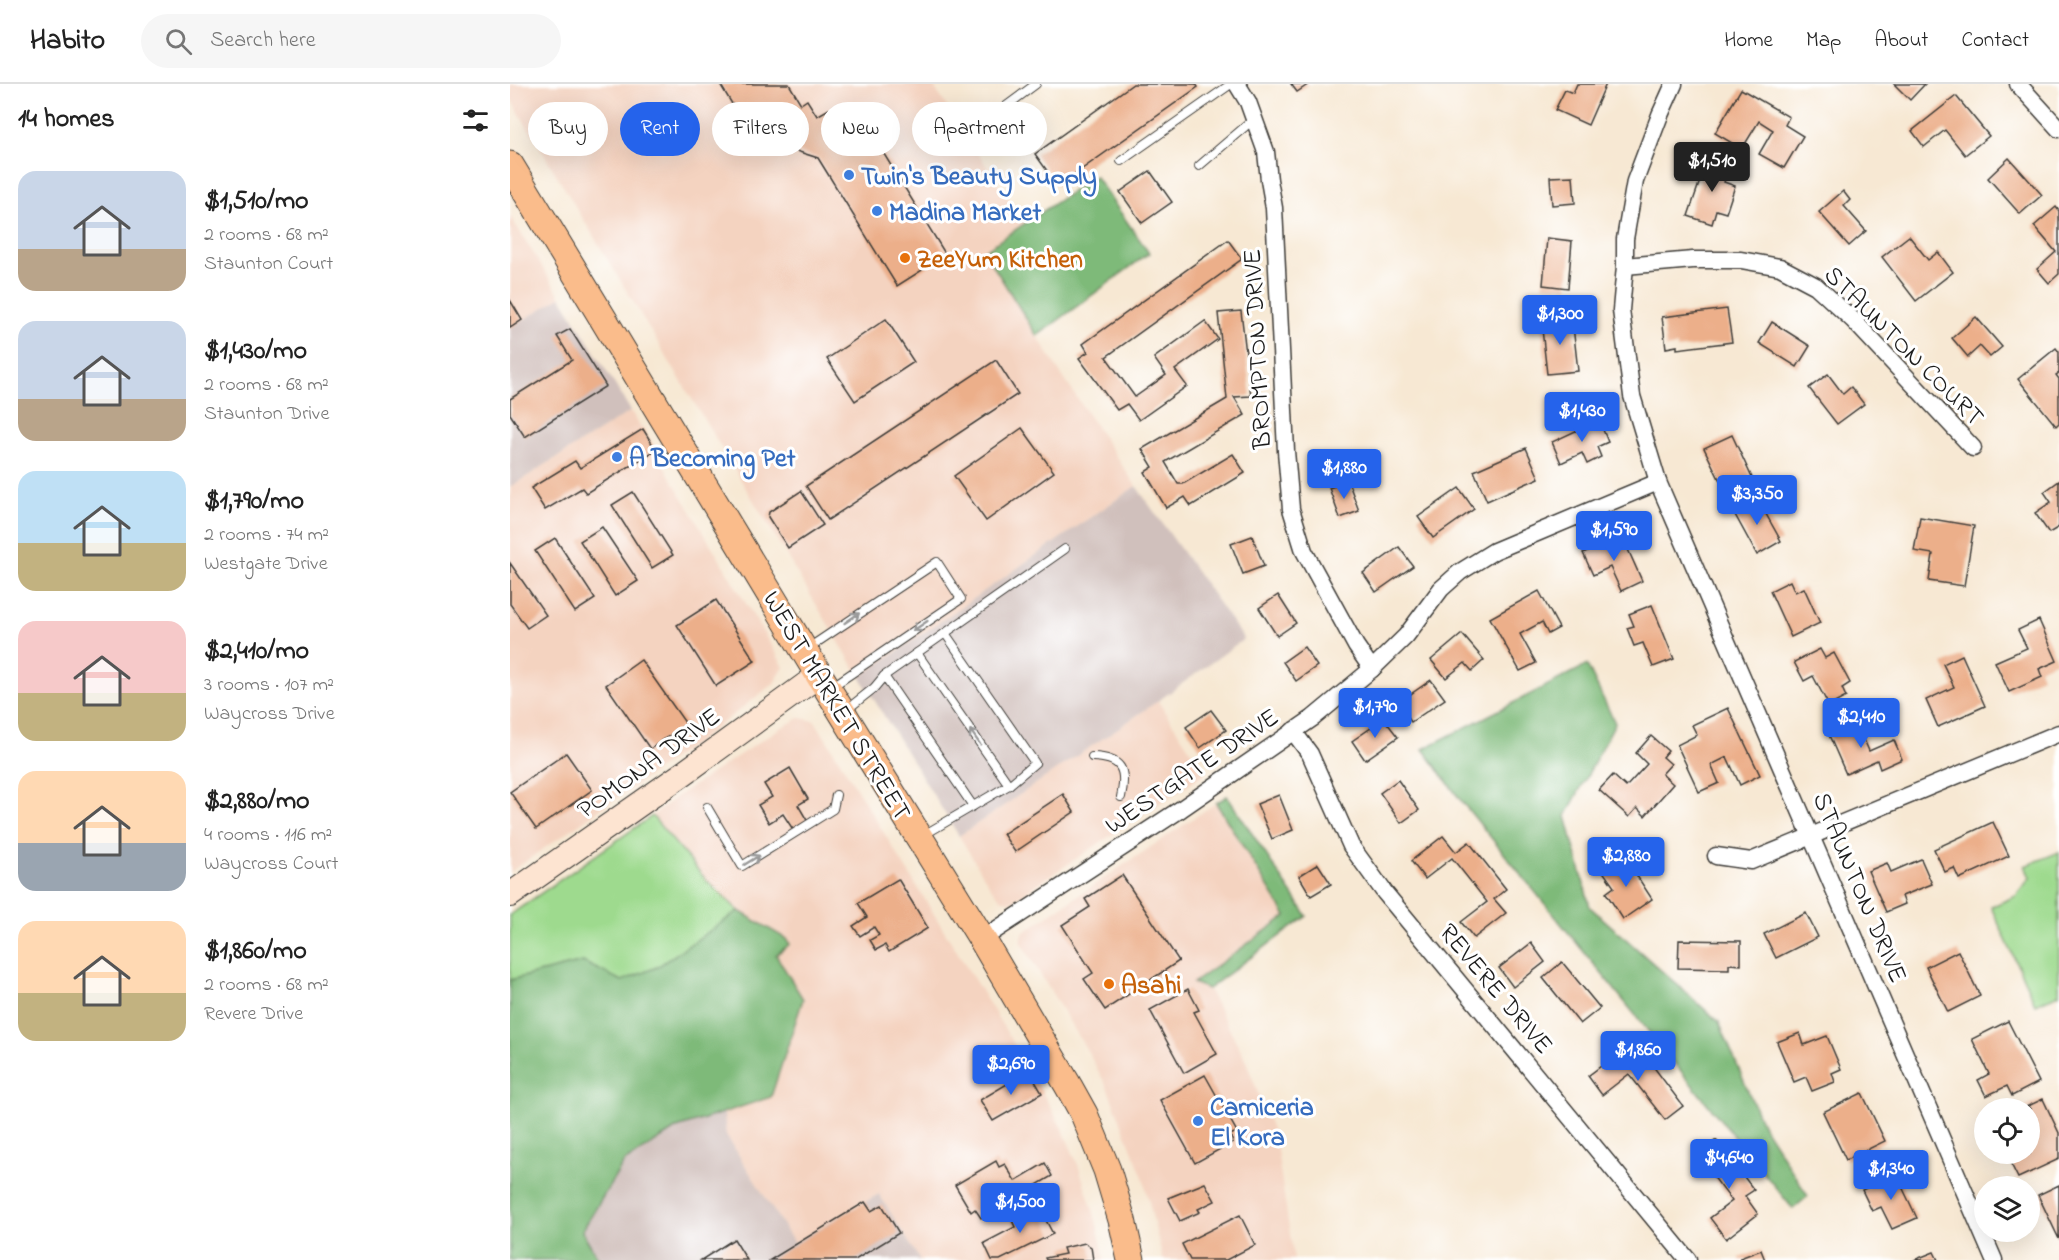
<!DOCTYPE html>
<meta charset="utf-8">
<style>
body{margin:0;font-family:"Indie Flower",sans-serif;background:#f6f6f6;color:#222;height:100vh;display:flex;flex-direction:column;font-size:22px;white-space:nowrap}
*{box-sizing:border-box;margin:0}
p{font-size:20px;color:#767676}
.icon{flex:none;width:33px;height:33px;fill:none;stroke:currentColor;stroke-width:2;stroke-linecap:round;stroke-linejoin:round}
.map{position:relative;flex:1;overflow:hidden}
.panel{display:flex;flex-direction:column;background:#fff;width:510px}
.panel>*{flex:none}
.banner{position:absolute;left:18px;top:18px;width:570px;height:54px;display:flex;gap:12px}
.controls{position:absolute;left:1464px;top:1014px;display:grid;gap:12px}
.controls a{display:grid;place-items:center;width:66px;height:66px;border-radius:50%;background:#fff;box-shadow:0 6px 24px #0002;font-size:30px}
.price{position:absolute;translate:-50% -51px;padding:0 14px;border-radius:6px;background:#2563eb;color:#fff;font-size:20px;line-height:39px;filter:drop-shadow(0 2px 3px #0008)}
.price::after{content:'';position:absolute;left:50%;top:36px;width:18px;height:14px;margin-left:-9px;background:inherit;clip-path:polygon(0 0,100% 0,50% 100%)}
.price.active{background:#222;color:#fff}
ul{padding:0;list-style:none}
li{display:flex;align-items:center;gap:18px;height:150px;padding:0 18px}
li span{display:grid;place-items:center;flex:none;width:168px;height:120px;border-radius:18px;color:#555}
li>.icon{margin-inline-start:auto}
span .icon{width:72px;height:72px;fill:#fffc;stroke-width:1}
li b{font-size:26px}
h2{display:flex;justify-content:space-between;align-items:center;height:72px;padding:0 18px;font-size:26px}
.chip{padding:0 21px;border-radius:27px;background:#fff;box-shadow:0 6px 24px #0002;font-size:21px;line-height:54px}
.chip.active{background:#2563eb;color:#fff}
header{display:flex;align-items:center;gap:36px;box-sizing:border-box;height:84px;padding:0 30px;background:#fff;border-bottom:2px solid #e0e0e0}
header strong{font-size:28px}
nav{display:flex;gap:33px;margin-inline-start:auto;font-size:21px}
.search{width:420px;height:54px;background:#f6f6f6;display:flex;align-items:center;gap:15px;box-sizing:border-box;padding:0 21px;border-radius:33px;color:#767676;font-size:22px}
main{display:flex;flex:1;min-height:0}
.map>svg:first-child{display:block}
.built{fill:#f4d3c0}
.industrial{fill:#d0c0bc}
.green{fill:#9eda8e;stroke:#5d7b55;stroke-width:1.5}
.forest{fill:#7eba79;stroke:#4d6b4a;stroke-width:1.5}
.building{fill:#ecaf8a}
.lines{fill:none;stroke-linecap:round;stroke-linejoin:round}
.lane-casing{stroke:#3d3b37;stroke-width:10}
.street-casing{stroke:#3d3b37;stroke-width:19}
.secondary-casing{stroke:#3d3b37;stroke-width:26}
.primary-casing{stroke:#3d3b37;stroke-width:29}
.lane{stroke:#fff;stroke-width:8}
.street{stroke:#fff;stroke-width:16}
.secondary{stroke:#fde4d1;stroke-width:24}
.primary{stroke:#fabc8b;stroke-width:27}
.oneway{stroke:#999}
.shop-dot{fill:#3f7fe0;stroke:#fff;stroke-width:2}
.food-dot{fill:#e8710a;stroke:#fff;stroke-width:2}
.labels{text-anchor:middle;stroke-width:6;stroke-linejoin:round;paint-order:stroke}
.shop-label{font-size:26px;font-weight:bold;fill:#366cbe;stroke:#fff;text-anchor:start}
.food-label{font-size:26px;font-weight:bold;fill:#c56008;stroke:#fff;text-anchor:start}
.street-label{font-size:26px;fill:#1c1c1c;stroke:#fff}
</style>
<header>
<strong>Habito</strong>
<div class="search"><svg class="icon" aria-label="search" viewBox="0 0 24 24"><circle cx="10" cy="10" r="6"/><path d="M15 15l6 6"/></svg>Search here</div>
<nav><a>Home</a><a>Map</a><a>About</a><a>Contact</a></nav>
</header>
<main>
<section class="panel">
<h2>14 homes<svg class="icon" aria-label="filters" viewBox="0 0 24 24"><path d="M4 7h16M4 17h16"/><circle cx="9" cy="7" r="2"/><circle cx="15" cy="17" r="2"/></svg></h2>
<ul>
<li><span style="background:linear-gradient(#c9d6e8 65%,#b9a48a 0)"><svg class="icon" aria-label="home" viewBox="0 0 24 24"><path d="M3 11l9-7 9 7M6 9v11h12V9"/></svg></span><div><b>$1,510/mo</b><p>2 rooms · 68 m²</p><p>Staunton Court</p></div></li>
<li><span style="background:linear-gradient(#c9d6e8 65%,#b9a48a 0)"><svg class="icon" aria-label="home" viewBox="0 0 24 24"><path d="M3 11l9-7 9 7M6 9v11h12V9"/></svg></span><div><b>$1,430/mo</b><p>2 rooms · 68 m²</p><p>Staunton Drive</p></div></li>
<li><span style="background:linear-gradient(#bfe0f5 60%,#c2b280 0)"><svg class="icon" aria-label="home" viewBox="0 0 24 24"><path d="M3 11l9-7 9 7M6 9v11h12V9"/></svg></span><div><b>$1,790/mo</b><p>2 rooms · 74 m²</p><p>Westgate Drive</p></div></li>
<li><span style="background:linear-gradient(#f6c9c9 60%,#c2b280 0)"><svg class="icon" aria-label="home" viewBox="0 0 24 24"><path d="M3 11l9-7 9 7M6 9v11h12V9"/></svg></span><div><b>$2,410/mo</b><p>3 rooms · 107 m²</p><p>Waycross Drive</p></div></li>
<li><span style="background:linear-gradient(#ffd9b3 60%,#9aa5b1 0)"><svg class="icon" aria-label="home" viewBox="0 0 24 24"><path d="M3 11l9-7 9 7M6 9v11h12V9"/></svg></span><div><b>$2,880/mo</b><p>4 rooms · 116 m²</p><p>Waycross Court</p></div></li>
<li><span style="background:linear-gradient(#ffd9b3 60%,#c2b280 0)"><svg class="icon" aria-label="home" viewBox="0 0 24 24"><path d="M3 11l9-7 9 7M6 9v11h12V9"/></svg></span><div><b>$1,860/mo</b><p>2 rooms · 68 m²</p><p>Revere Drive</p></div></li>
</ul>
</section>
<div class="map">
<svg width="1549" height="1176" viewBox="0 0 1549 1176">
<rect width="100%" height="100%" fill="#fff"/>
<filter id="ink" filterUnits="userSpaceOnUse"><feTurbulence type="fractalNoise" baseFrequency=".0167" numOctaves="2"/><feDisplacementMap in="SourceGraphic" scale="12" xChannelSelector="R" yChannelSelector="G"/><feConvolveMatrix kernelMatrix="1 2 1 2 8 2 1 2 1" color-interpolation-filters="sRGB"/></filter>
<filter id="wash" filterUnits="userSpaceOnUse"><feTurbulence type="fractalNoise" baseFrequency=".008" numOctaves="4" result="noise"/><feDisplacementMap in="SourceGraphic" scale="24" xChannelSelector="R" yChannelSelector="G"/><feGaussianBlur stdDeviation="1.35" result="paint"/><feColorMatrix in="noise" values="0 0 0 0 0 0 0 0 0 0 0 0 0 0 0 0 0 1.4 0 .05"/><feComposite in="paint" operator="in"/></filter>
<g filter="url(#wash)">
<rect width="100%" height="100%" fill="#f7e8d3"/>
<g class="built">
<path d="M0 0H422L515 140 474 167 549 287 626 402 350 593 0 14Z"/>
<path d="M0 132 51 213 0 244Z"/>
<path d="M121 327 274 583 264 599 193 654 0 788V403Z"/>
<path d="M648 617 695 689 501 818 491 815 480 802 449 752Z"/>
<path d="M290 634 305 637 520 986 553 1046 568 1081 585 1132 595 1176H410L369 1110 284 1160 216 1051 214 1029 261 1013 265 871 280 861 275 854 229 827 198 798 142 732 165 714 270 644Z"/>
<path d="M706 719 777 832 683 899 698 905 734 972 765 1053 784 1176H653L633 1093 597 1003 578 968 510 857 514 848Z"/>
</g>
<g class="industrial">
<path d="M51 213 121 327 0 403V244Z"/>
<path d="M626 402 734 555 648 617 449 752 350 593Z"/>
<path d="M214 1029 216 1051 284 1159 369 1110 410 1176H89L72 1147 114 1078 167 1044Z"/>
</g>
<g class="green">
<path d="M142 732 198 798 229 827 147 883 112 898 73 878 0 896V831Z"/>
<path d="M1549 768V910L1525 920 1481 823 1506 812 1520 794 1515 782Z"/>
</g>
<g class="forest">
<path d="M585 92 639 169 527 252 474 167Z"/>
<path d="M1077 581 1105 639 1056 732 1080 823 1209 938 1252 1040 1298 1112 1283 1125 952 718 913 665Z"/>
<path d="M717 712 797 832 698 905 683 899 776 832 706 719Z"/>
<path d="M229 827 275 854 280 860 266 871 293 915 261 1013 167 1044 114 1078 72 1147 89 1176H0V896L73 878 112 897 147 883Z"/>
</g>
<g id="blocks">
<g class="building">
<path d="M210 0H279L291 20 297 16 307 32 319 25 328 40 341 33 351 48 358 44 436 171 387 202 308 74 242 53Z"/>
<path d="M623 0H686L688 3 548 102 525 70Z"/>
<path d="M781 0H799L787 8Z"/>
<path d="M1067 0H1096L1078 41 1045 26 1055 6 1063 9Z"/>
<path d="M1384 0H1415L1400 16Z"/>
<path d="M1231 5 1279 33 1275 41 1293 52 1274 84 1249 70 1263 46 1249 37 1232 65 1205 49Z"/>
<path d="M1446 12 1479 52 1455 71 1435 46 1414 63 1402 47Z"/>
<path d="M1499 74 1532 111 1510 130 1478 94Z"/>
<path d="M1197 76 1219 83 1214 98 1225 102 1216 129 1206 126 1202 140 1178 132Z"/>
<path d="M640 87 662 118 632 139 610 108Z"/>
<path d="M1063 92 1065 119 1042 121 1040 93Z"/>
<path d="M1333 107 1340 116 1334 122 1356 147 1339 162 1309 128Z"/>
<path d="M1546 123 1549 127V190L1539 199 1527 185 1546 168 1524 142Z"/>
<path d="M1399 152 1418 176 1428 168 1443 188 1406 217 1372 173Z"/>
<path d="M1037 154 1062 157 1058 204 1033 201Z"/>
<path d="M718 156 732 175 596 273 625 313 656 291 644 274 695 237 708 255 665 286 677 302 629 336 617 320 607 326 569 274 578 268 573 260Z"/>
<path d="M0 216 12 236 0 244Z"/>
<path d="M1217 225 1222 258 1167 265V262L1156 264 1152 233Z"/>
<path d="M731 227 741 312 724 313 735 331 655 378 668 400H673L723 370 735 389 681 422 675 413 656 424 635 388 643 383 632 365 717 315 708 229Z"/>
<path d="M1062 233 1068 287 1037 290 1031 236Z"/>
<path d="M1466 233 1492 263 1480 273 1470 262 1458 273 1442 254Z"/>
<path d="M376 235 404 278 345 317 317 275Z"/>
<path d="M1262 238 1300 262 1287 283 1249 259Z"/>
<path d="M60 245 96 302 15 353 0 330V315L62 276 47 252Z"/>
<path d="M1546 264 1549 268V289L1546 291 1549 295V339L1546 342 1508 295Z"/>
<path d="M486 276 508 310 318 436 296 402Z"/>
<path d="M1318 290 1333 310 1341 303 1354 320 1327 340 1299 304Z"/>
<path d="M1089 336 1098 358 1087 363 1091 373 1077 380 1072 369 1051 379 1042 358Z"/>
<path d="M512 344 544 388 476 437 444 392Z"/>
<path d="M133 345 146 366 76 409 72 404 35 426 21 404 65 377 70 384Z"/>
<path d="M1222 351 1243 396 1216 409 1194 364Z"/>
<path d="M1016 364 1029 394 977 417 964 387Z"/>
<path d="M838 397 849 427 830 434 819 404Z"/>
<path d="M1549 397V443L1539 449 1525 429 1541 418 1534 408Z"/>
<path d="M949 404 964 425 923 454 908 433Z"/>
<path d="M291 407 313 441 278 464 258 433 259 428Z"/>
<path d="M123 408 163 471 142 484 102 421Z"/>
<path d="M1247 414 1271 457 1247 471 1223 427Z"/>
<path d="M1410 433 1464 442 1454 502 1419 497 1423 470 1404 467Z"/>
<path d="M92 443 128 497 105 512 70 457Z"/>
<path d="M742 452 754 482 733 490 721 460Z"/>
<path d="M1112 452 1132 497 1111 507 1100 483 1083 491 1073 469Z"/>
<path d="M45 454 85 515 65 528 25 467Z"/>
<path d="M889 463 903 482 866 508 853 489Z"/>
<path d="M0 479 36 531 17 544 0 520Z"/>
<path d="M1280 497 1285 508 1294 504 1310 539 1281 553 1260 507Z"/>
<path d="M1029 507 1049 544 1038 550 1032 538 1010 550 1026 579 1010 587 980 534Z"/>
<path d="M768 511 786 539 767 552 749 524Z"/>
<path d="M206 516 245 577 206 602 167 541Z"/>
<path d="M1142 521 1164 575 1143 583 1133 559 1124 562 1117 544 1124 542 1119 530Z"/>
<path d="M1529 536 1547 577 1529 585 1532 593 1499 608 1485 578 1517 564 1508 546Z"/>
<path d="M952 550 974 576 962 587 955 579 936 594 921 576Z"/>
<path d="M794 563 807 582 786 597 773 578Z"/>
<path d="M1310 565 1315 574 1324 569 1340 599 1332 604 1336 613 1319 622 1303 592 1294 597 1284 578Z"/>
<path d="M1452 571 1475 622 1428 643 1416 616 1444 603 1433 580Z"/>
<path d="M131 576 176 640 140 665 96 601Z"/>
<path d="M921 596 935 615 901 638 888 619Z"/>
<path d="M1218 624 1250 691 1230 701 1217 673 1201 681 1209 699 1189 708 1167 661 1187 651 1182 641Z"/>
<path d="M701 626 716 646 690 664 676 643Z"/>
<path d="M874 635 888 653 855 676 842 657Z"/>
<path d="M1346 637 1359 667 1384 656 1392 675 1370 685 1367 676 1336 690 1318 649Z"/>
<path d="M1141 652 1158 667 1153 673 1161 680 1152 690 1163 700 1135 732 1127 724 1119 733 1089 706 1103 691 1116 703 1137 680 1126 669Z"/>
<path d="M56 669 82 706 26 745 0 708Z"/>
<path d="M280 684 298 715 288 721 298 738 284 747 273 730 259 739 248 721 262 713 254 700Z"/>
<path d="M888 696 909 726 891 739 870 709Z"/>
<path d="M553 710 564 728 505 768 493 750Z"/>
<path d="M769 711 783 746 762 755 747 720Z"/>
<path d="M1483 738 1499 772 1449 795 1444 784 1435 788 1424 765Z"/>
<path d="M933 752 946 768 959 758 996 805 984 815 996 829 964 854 951 838 977 818 942 774 915 795 901 777Z"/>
<path d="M1114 772 1142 815 1113 835 1096 809 1104 803 1092 786Z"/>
<path d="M1411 775 1422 800 1392 812 1395 820 1376 828 1358 787 1377 779 1381 788Z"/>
<path d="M808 780 821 800 801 812 789 792Z"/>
<path d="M612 791 669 877 595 926 574 895 583 889 552 841 580 823 575 815Z"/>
<path d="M388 795 418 844 379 868 375 861 366 866 360 856 369 851 364 843 350 852 343 842 357 833 348 819Z"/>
<path d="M1296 829 1308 853 1266 874 1254 850Z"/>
<path d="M1169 856 1231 857V881L1219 880V885L1168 884Z"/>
<path d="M1021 859 1035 878 1003 903 989 884Z"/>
<path d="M1448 867 1470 912 1438 928 1416 883Z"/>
<path d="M1052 878 1090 924 1070 940 1033 894Z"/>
<path d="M678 905 689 926 684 928 707 970 674 989 640 926Z"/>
<path d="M1498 937 1529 998 1502 1012 1497 1002 1476 1012 1468 996 1479 990 1462 955Z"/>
<path d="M1290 949 1294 961 1317 952 1331 985 1322 989 1325 998 1302 1007 1296 993 1284 998 1267 958Z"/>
<path d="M1111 967 1124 984 1137 974 1173 1022 1155 1036 1119 990 1092 1011 1078 992Z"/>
<path d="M519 987 532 1009 483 1037 470 1016Z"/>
<path d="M695 991 727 1048 720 1051 723 1058 685 1079 650 1016Z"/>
<path d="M1352 1009 1375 1057 1336 1076 1313 1028Z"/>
<path d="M1533 1015 1549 1049V1075L1508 1094 1498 1074 1507 1070H1520V1024H1514Z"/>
<path d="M1206 1056 1244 1106 1235 1112 1248 1130 1216 1155 1200 1134 1222 1117 1187 1071Z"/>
<path d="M486 1077 489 1083 495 1080 505 1097 535 1079 542 1092 471 1134 465 1125 461 1128 445 1101Z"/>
<path d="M1386 1090 1407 1134 1382 1145 1371 1123 1362 1127 1352 1106Z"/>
<path d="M695 1099 705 1117 688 1125 690 1128 670 1137 658 1114Z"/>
<path d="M1549 1101V1155L1528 1111Z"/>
<path d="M355 1118 361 1127 372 1121 389 1149 345 1176H260Z"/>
<path d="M527 1119 543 1150 490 1176H482L474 1159 505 1143 500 1132Z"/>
<path d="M730 1131 745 1161 716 1176H680L672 1160Z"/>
<path d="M224 1155 237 1176H191Z"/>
<path d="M575 1159 581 1163 583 1176H536L535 1174 555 1170 553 1164Z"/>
<path d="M1251 1166 1255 1176H1230V1174Z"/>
<path d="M1424 1168 1428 1176H1404Z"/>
</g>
</g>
</g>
<g filter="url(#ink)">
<use href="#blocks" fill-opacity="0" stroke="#3d3b37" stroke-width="1.5"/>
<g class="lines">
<g class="lane-casing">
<g id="lane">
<path d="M495 23 526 0"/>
<path d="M611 77 721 0"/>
<path d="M689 82 744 35"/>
<path d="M297 565 427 478 451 515 320 604"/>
<path d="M407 569 499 701"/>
<path d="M374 592 463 722"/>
<path d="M335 627 364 604 374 592 555 465"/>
<path d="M582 673C612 674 617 685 611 713"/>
<path d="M197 723 232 782 323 725 326 711"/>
<path d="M412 752 499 701 525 679 435 549"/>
</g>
</g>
<g class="street-casing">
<g id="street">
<path d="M727 0 738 18 756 68 759 96 764 124 776 367 781 425 794 467 846 562 862 585"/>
<path d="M1164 0 1150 31 1125 97 1115 155V182L1111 226 1122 312 1148 398 1484 1176"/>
<path d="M1508 0 1549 45"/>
<path d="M1115 182 1183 176H1231L1270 183 1306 202 1343 236 1463 364"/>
<path d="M783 647 800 670 841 762 875 809 1178 1176"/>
<path d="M1206 772 1241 777 1549 649"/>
<path d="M472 855 671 725 803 634 862 585 896 552 931 505 950 488 984 467 1148 398"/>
</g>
</g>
<g class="secondary-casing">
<path id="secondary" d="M0 811 174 689 309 591"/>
</g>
<g class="primary-casing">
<path id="primary" d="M0 81 309 591 472 855 559 1003 574 1030 597 1086 612 1136 621 1176"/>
</g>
<use href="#lane" class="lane"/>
<use href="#street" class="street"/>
<use href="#secondary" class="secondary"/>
<use href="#primary" class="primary"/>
</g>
<defs><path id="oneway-shaft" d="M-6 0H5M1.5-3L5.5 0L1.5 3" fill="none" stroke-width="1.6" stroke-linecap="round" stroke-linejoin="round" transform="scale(1.5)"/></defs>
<g class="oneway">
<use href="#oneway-shaft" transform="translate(342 534) rotate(-34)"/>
<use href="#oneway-shaft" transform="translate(410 542) rotate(146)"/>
<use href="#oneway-shaft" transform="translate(465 653) rotate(-125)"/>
<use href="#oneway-shaft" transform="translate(242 776) rotate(-32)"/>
</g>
</g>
<g class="shop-dot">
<circle cx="339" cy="91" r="6"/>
<circle cx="367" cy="127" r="6"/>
<circle cx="107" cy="373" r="6"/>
<circle cx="688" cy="1037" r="6"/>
</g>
<g class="food-dot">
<circle cx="395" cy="174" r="6"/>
<circle cx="599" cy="900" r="6"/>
</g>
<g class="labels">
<g class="shop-label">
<text x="351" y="100">Twin's Beauty Supply</text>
<text x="379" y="136">Madina Market</text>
<text x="119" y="382">A Becoming Pet</text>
<text x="700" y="1031">Carniceria<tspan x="700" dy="30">El Kora</tspan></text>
</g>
<g class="food-label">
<text x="407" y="183">ZeeYum Kitchen</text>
<text x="611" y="909">Asahi</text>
</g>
<g class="street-label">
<text transform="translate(1395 261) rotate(45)" y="9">STAUNTON COURT</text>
<text transform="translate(746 265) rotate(-93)" y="9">BROMPTON DRIVE</text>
<text transform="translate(328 621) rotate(59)" y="9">WEST MARKET STREET</text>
<text transform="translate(138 678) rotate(-36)" y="9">POMONA DRIVE</text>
<text transform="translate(681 686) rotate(-34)" y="9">WESTGATE DRIVE</text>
<text transform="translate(1351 803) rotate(67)" y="9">STAUNTON DRIVE</text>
<text transform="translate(987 904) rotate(50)" y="9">REVERE DRIVE</text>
</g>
</g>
</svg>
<div class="controls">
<a><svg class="icon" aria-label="locate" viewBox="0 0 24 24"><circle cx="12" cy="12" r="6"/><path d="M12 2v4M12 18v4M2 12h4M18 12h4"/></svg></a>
<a><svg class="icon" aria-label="layers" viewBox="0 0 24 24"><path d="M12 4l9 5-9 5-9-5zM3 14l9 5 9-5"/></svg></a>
</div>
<b class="price active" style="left:1202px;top:109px">$1,510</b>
<b class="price" style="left:1050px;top:262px">$1,300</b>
<b class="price" style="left:1072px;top:359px">$1,430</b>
<b class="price" style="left:834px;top:416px">$1,880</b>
<b class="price" style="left:1247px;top:442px">$3,350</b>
<b class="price" style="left:1104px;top:478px">$1,590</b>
<b class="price" style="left:865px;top:655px">$1,790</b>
<b class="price" style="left:1351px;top:665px">$2,410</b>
<b class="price" style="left:1116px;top:804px">$2,880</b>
<b class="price" style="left:1128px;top:998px">$1,860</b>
<b class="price" style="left:501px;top:1012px">$2,690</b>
<b class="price" style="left:1219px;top:1106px">$4,640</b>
<b class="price" style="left:1381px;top:1117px">$1,340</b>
<b class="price" style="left:510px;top:1150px">$1,500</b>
<div class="banner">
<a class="chip">Buy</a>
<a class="chip active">Rent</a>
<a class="chip">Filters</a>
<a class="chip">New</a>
<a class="chip">Apartment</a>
</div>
</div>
</main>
